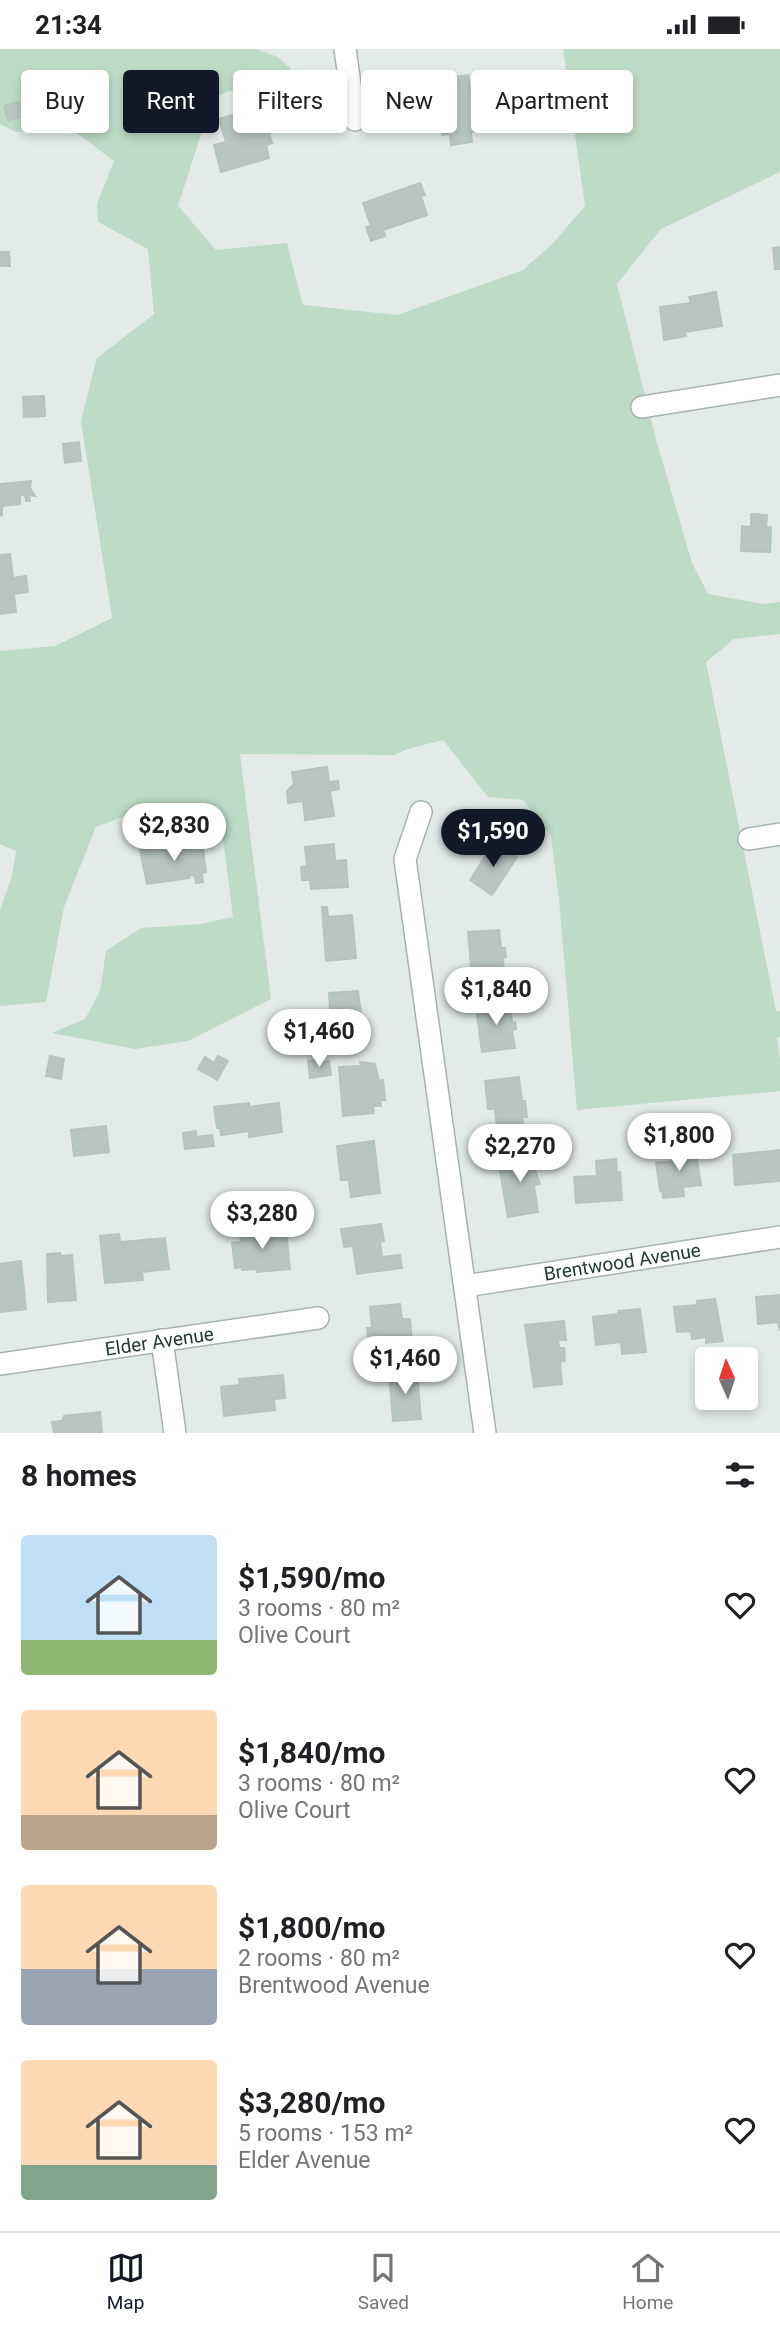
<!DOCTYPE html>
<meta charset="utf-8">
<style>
body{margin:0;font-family:Roboto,sans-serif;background:#f6f6f6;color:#202124;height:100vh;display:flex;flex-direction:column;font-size:26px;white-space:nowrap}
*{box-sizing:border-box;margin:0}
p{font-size:23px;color:#757577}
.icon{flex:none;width:38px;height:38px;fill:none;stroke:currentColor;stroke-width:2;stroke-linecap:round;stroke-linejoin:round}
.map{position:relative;height:1384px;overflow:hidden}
.sheet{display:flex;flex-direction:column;background:#fff;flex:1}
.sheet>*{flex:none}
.top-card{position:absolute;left:21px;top:21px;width:738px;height:63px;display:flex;gap:14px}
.needle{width:46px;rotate:357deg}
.fabs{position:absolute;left:695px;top:1298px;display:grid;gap:14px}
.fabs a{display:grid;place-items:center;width:63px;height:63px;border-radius:7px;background:#fff;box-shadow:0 4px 10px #0003;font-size:35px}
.price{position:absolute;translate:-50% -60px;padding:0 16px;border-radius:24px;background:#fff;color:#222;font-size:23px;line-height:46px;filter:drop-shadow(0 2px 4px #0008)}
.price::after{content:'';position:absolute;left:50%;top:42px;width:21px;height:16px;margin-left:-10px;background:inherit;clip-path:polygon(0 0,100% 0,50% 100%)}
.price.selected{background:#111827;color:#fff}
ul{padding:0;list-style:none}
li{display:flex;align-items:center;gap:21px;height:175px;padding:0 21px}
li span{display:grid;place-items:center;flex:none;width:196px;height:140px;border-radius:7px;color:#555}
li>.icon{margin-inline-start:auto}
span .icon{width:84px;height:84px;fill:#fffc;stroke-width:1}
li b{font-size:30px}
h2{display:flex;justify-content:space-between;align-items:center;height:84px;padding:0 21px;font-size:30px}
.pill{padding:0 24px;border-radius:7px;background:#fff;box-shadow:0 4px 10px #0003;font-size:24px;line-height:63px}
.pill.selected{background:#111827;color:#fff}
.status{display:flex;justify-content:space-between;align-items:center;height:49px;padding:0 35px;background:#fff;direction:ltr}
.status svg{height:19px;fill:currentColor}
.tabs{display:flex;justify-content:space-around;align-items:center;height:98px;border-top:2px solid #e0e0e0;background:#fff;font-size:19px;color:#757577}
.tabs a{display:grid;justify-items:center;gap:4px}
.tabs .selected{color:#111827}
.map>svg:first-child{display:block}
.green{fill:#bddbc6}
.building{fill:#b8c6c1;stroke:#b6c4be;stroke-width:2}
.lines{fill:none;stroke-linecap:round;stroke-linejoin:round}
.minor-casing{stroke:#a6b3af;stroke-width:24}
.minor{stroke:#fff;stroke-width:21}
.labels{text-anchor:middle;stroke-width:5;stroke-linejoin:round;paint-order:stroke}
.street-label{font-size:19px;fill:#243b35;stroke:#f3f8f6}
</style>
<div class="status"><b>21:34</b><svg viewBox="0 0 49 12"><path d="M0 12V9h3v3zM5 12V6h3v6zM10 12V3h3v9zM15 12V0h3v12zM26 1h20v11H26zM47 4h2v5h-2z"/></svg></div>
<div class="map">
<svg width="780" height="1384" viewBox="0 0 780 1384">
<rect width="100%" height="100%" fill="#e3ebe8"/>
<path class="green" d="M0 0H256L278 8 291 20 213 48 178 157 216 201 287 194 303 256 397 266 523 221 553 194 585 157 563 0H780V123L661 180 617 235 656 390 692 514 708 545 763 555 780 553V585L734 590 706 613 776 962H780V988L777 989 780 1011V1042L577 1061 559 851 551 787 523 751 488 748 443 691 407 700 395 706 240 705 271 950 188 992 135 1000 52 984 85 970 100 942 106 902 141 879 201 875 233 868 220 767 151 757 96 778 64 858 46 953 0 957V861L12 827 16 802 0 795V602L55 597 112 569 81 372 97 309 154 265 148 200 98 173 97 155 114 112 70 79 16 83 0 75Z"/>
<g class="building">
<path d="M468 26 470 42 490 39 494 68 483 70 485 81 471 83 472 93 451 96 450 85 442 86 435 30Z"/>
<path d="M260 52 272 94 266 96 269 109 221 123 214 96 226 93 219 70 239 64 237 58Z"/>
<path d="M19 53 23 68 8 71 4 57Z"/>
<path d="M420 134 425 146 421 147 427 166 383 181 385 187 371 192 366 178 371 177 363 154Z"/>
<path d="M780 198V220H775L773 199Z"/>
<path d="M0 203H9L10 217H0Z"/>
<path d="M716 243 722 277 685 283 686 287 664 291 660 258 691 254 689 248Z"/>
<path d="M44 347 45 367 24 368 23 348Z"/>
<path d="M79 393 81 412 65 414 63 395Z"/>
<path d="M31 432 30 439 35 447 29 446 30 452H26L25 446H20V455L2 457V466L0 467V435Z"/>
<path d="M751 465 767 466 766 478H771L770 503 741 502 742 477 751 478Z"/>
<path d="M10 505 13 529 26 527 28 543 14 545 16 563 0 565V506Z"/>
<path d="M327 718 329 733 338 732 339 740 330 742 334 767 305 771 303 752 288 754 287 742 294 735 292 723Z"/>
<path d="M202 792 206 823 202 824 203 833 196 834 195 827 190 826 189 829 147 835 140 801Z"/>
<path d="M494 794 517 808 492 846 470 831Z"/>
<path d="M334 795 335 812 346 811 348 838 311 840 310 831H302L301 818 307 817 305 798Z"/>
<path d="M322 858H327L328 868 352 866 356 909 326 912Z"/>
<path d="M499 881 501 899H505L506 908 503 909 504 926 472 929 468 883Z"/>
<path d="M358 942 364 987H355V994L351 995 350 989 332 990 329 944Z"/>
<path d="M510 954 512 974 515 973 516 980 512 981 515 999 482 1003 476 958Z"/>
<path d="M50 1007 64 1010 61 1030 46 1027Z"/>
<path d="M218 1007 228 1012 217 1031 198 1020 205 1008 214 1014Z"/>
<path d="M316 1011V1014L329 1012 331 1026 310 1029 308 1012Z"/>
<path d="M360 1013 375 1015 379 1032 383 1031 385 1051H380L381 1057H373L374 1064 343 1067 339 1018 361 1017Z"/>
<path d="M519 1028 522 1052H525L527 1068H522L523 1075 497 1078 495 1060H488L485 1032Z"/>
<path d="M249 1054V1058L279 1054 282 1083 249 1088V1082L221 1086 220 1079H217L214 1058Z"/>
<path d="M106 1077 109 1103 74 1107 71 1081Z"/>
<path d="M196 1082V1088L212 1086 214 1097 185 1100 183 1084Z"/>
<path d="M374 1092 380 1144 351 1148 349 1131H341L337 1097Z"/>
<path d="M695 1097 701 1136 683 1138 684 1147 663 1149 662 1141 660 1142 656 1114 675 1112 673 1099Z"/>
<path d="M780 1101V1132L735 1136 733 1106Z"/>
<path d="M538 1105 540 1117 534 1118 540 1135 534 1136 538 1163 508 1168 498 1111Z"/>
<path d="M616 1110 617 1124 620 1123 622 1151 576 1154 574 1128 597 1127 596 1112Z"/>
<path d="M381 1175 384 1192 380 1193 382 1208 400 1206 402 1219 357 1225 353 1197 344 1198 341 1180Z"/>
<path d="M272 1178V1182L286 1181 290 1220 257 1223V1220L242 1221 241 1218 235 1219 232 1194 241 1193 240 1186 255 1185 254 1180Z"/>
<path d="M119 1185 120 1193 165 1189 169 1220 142 1223 143 1231 105 1234 100 1187Z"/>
<path d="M60 1204V1207L72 1206 76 1251 48 1253 47 1205Z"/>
<path d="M21 1212 26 1260 0 1263V1215Z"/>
<path d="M780 1246V1282L778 1273 758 1275 756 1248Z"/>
<path d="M715 1250 723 1292 706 1294V1288L692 1290 691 1282 677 1283 674 1258 697 1256V1252Z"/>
<path d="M400 1255 402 1270H410L412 1294 369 1298 367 1279H372L370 1258Z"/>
<path d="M640 1260 646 1303 622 1305 621 1293 596 1296 593 1268 618 1265V1262Z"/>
<path d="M564 1272 566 1291H558L559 1299H564L565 1312 560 1313 562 1335 534 1338 525 1276Z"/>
<path d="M417 1322 421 1370 393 1372 389 1324Z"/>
<path d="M283 1326 285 1349 274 1350 275 1361 224 1367 221 1338 240 1336 239 1330Z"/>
<path d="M100 1363 102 1384H54L52 1373 62 1372 64 1367Z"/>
</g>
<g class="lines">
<g class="minor-casing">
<g id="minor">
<path d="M345 0 355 71"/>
<path d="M642 358 780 336"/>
<path d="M421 763 405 810 485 1384"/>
<path d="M749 790 780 785"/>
<path id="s1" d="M465 1237 780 1188"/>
<path d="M162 1291 175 1384"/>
<path id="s2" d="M0 1315 318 1269"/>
</g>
</g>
<use href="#minor" class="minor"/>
</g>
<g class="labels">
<g class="street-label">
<text dy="7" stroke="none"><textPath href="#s1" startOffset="159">Brentwood Avenue</textPath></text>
<text dy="7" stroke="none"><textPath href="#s2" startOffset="161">Elder Avenue</textPath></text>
</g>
</g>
</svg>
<div class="fabs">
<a><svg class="needle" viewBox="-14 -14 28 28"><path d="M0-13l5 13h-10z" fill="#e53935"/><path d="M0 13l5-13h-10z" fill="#757577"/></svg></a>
</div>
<b class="price" style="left:174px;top:814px">$2,830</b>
<b class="price selected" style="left:493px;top:820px">$1,590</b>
<b class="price" style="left:496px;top:978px">$1,840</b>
<b class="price" style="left:319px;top:1020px">$1,460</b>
<b class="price" style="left:679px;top:1124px">$1,800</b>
<b class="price" style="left:520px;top:1135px">$2,270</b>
<b class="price" style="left:262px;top:1202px">$3,280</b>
<b class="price" style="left:405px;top:1347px">$1,460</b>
<div class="top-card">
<a class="pill">Buy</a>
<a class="pill selected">Rent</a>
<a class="pill">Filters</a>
<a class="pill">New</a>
<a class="pill">Apartment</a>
</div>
</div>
<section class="sheet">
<h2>8 homes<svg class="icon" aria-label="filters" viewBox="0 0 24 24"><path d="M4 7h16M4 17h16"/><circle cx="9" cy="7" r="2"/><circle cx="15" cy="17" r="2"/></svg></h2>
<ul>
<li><span style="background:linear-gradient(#bfe0f5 75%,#8fb573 0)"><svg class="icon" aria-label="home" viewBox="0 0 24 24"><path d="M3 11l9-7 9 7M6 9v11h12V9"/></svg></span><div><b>$1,590/mo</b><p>3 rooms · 80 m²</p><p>Olive Court</p></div><svg class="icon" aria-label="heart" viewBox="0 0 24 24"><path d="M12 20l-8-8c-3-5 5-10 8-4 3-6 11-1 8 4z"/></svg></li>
<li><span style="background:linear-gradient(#ffd9b3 75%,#b9a48a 0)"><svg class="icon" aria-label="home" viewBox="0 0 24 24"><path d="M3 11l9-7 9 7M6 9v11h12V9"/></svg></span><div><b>$1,840/mo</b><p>3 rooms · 80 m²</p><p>Olive Court</p></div><svg class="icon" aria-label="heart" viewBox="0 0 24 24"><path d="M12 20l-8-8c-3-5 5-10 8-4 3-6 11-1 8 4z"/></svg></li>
<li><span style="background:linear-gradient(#ffd9b3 60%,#9aa5b1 0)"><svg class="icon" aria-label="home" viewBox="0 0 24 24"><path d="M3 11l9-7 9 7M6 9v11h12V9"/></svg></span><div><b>$1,800/mo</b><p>2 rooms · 80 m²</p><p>Brentwood Avenue</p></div><svg class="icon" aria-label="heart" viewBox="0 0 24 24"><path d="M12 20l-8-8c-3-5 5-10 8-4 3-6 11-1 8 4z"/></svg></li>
<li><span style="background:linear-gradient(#ffd9b3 75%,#7fa58c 0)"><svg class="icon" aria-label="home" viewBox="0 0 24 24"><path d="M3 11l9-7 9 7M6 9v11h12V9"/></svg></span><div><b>$3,280/mo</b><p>5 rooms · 153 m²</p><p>Elder Avenue</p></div><svg class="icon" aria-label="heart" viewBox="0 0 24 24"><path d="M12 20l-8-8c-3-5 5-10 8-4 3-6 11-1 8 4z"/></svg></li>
</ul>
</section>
<nav class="tabs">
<a class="selected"><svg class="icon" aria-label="map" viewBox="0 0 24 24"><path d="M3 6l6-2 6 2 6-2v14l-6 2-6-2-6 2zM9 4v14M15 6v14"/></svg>Map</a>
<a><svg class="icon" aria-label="saved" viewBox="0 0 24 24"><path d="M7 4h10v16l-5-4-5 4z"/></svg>Saved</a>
<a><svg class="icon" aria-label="home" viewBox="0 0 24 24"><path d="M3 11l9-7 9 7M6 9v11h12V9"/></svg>Home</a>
</nav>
